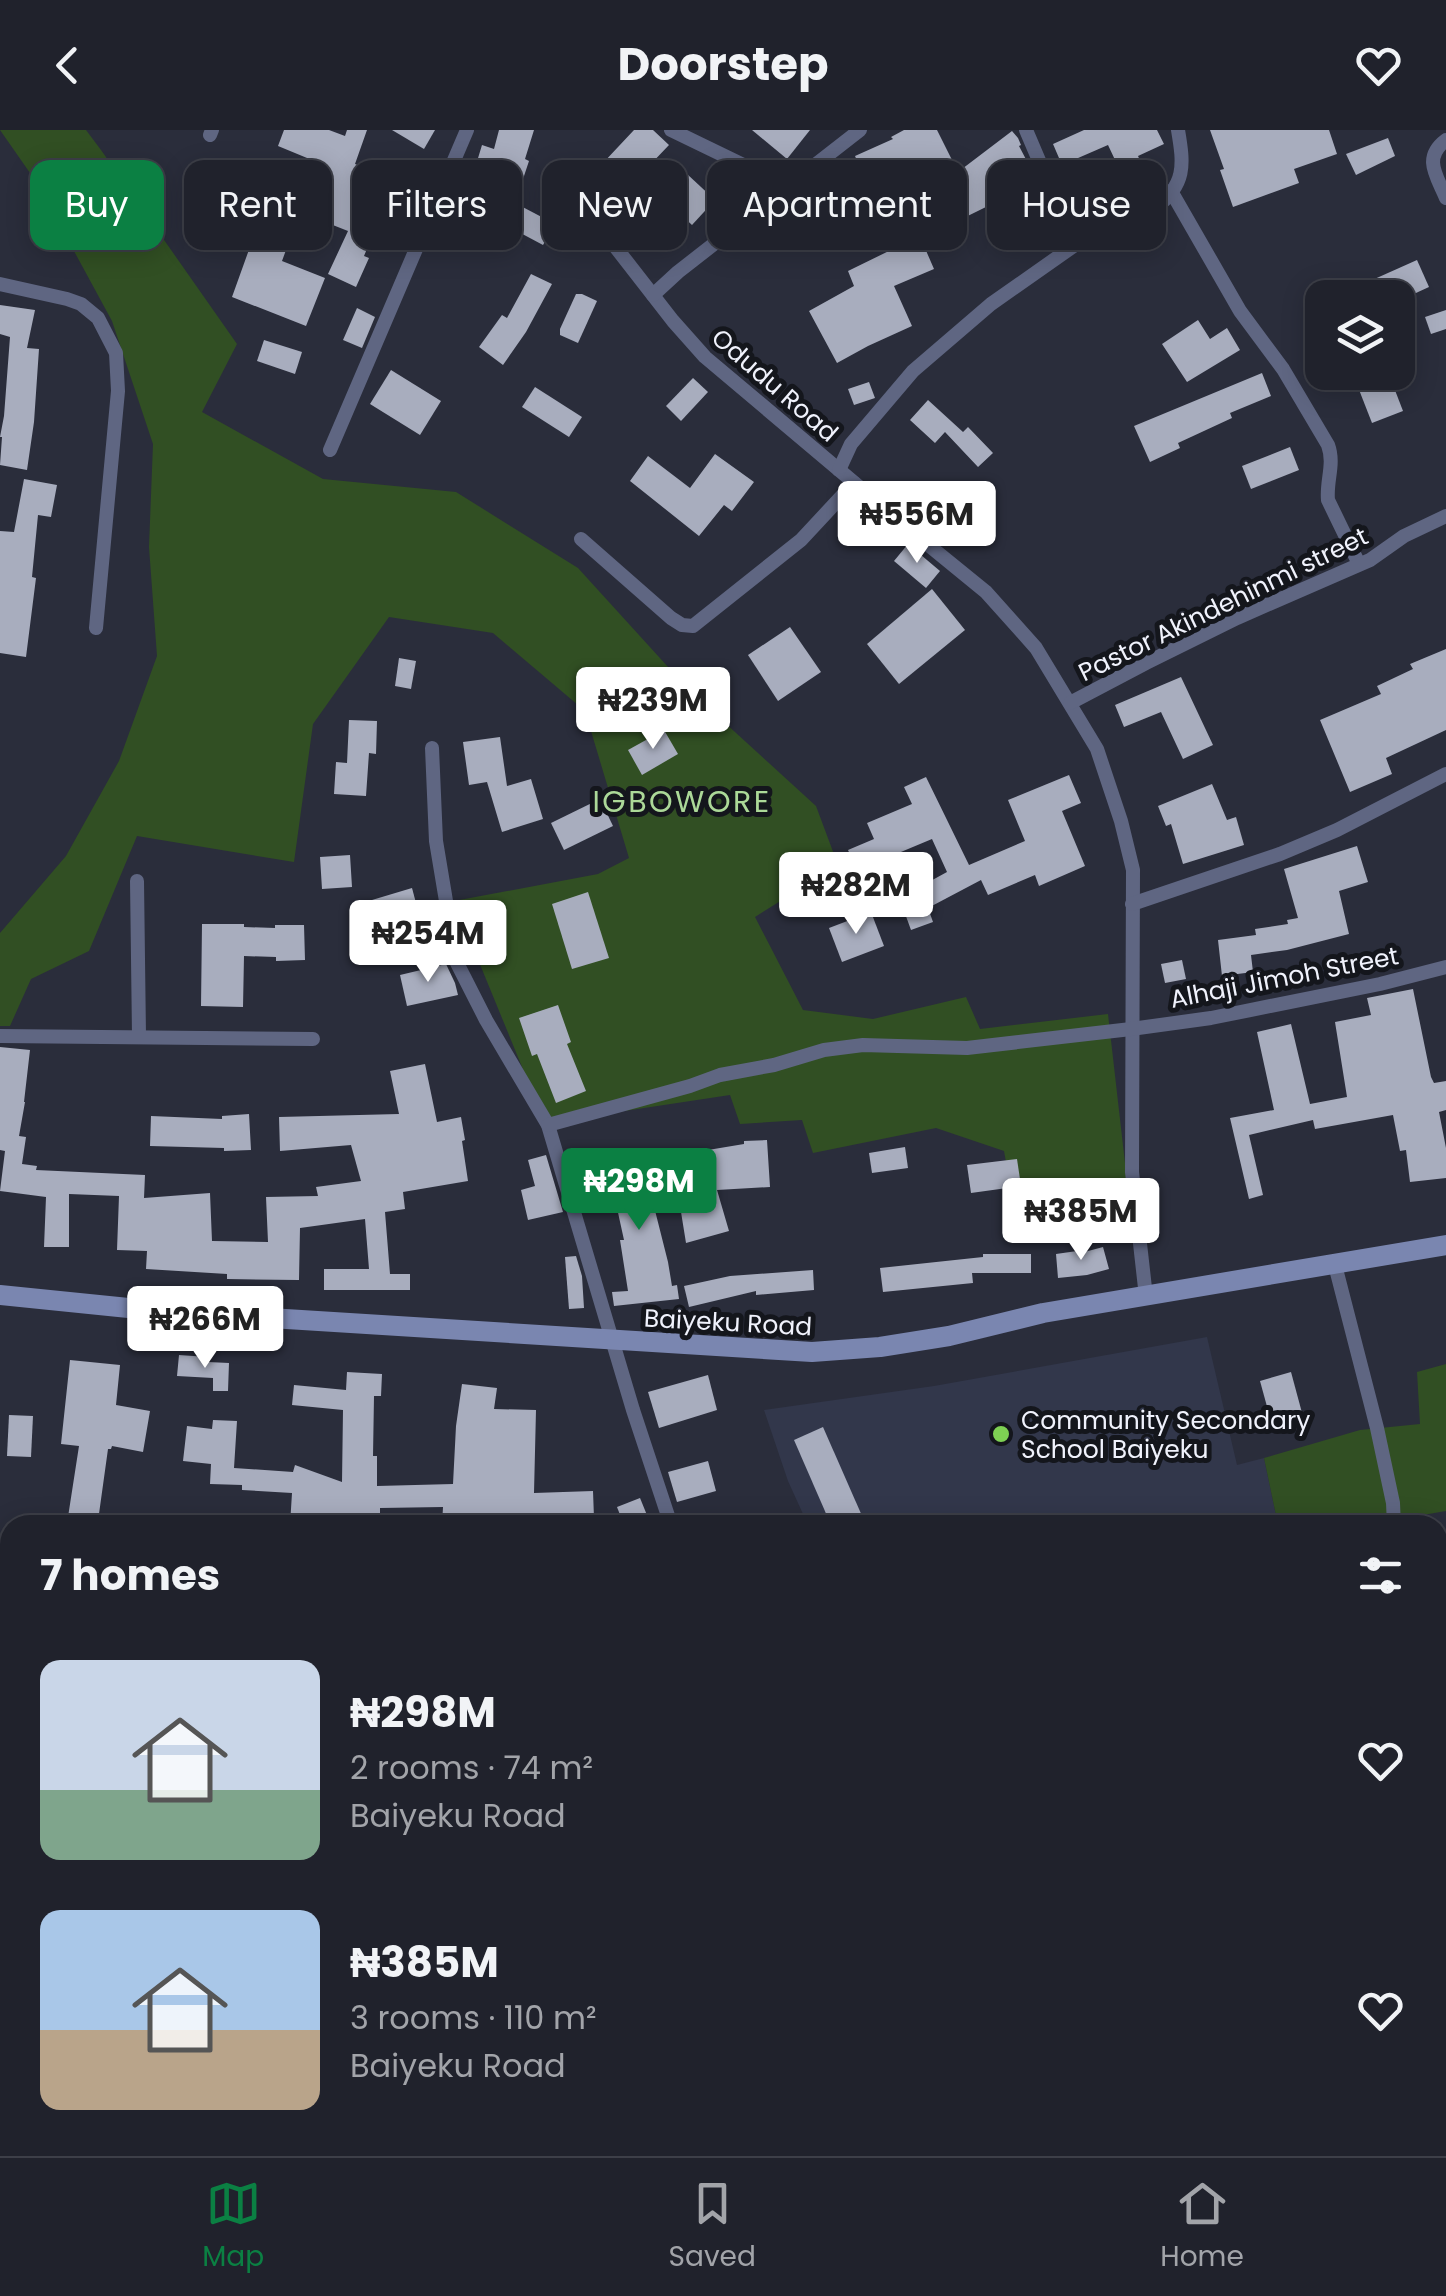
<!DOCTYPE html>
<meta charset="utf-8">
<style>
body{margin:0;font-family:Poppins,sans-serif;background:#2d2f38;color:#f1f3f6;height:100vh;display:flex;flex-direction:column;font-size:38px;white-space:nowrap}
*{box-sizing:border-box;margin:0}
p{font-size:32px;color:#a2a4a9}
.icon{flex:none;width:55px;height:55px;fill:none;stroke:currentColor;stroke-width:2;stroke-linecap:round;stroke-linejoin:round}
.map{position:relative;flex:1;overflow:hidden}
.side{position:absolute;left:0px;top:1385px;width:1448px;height:642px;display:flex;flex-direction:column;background:#20222c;border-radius:30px 30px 0 0;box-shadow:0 5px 25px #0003,0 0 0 2px #3d3f48}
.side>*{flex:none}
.top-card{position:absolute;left:30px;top:30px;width:1388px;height:90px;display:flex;gap:20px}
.controls{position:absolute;left:1305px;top:150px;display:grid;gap:20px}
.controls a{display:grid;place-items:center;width:110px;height:110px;border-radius:20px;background:#20222c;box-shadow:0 5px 25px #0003,0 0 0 2px #3d3f48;font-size:50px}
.price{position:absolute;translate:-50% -85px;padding:0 22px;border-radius:10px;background:#fff;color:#222;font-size:32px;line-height:65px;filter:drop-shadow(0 2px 5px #0008)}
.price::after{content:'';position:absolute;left:50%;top:60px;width:30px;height:22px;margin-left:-15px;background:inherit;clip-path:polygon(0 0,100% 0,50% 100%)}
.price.on{background:#0b8043;color:#fff}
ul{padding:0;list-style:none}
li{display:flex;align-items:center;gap:30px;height:250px;padding:0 40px}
li span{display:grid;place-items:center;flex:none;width:280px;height:200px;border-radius:20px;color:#555}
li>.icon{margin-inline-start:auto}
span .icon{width:120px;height:120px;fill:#fffc;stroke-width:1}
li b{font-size:42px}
h2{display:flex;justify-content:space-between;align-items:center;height:120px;padding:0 40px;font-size:42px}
.pill{padding:0 35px;border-radius:20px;background:#20222c;box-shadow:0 5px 25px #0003,0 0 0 2px #3d3f48;font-size:35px;line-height:90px}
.pill.on{background:#0b8043;color:#fff}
header{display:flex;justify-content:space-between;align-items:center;height:130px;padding:0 40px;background:#20222c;font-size:45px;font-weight:700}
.menu{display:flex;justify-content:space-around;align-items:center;height:140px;border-top:2px solid #3d3f48;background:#20222c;font-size:28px;color:#a2a4a9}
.menu a{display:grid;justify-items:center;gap:5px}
.menu .on{color:#0b8043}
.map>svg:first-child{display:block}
.built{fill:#32374b}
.green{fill:#314f23}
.building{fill:#a8adbe}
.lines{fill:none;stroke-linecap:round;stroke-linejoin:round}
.minor{stroke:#5f6682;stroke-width:14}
.secondary{stroke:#7a86b0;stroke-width:20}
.poi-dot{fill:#7ed153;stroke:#14161c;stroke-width:4}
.labels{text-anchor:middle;stroke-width:10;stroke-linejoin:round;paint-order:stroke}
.street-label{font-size:25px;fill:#f0f2fc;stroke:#14161c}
.poi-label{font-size:25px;fill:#f0f2fc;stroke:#14161c;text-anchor:start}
.quarter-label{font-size:30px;letter-spacing:2.5px;fill:#acd998;stroke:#14161c}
</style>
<header><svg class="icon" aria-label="back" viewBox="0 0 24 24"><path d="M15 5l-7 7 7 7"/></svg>Doorstep<svg class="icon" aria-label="heart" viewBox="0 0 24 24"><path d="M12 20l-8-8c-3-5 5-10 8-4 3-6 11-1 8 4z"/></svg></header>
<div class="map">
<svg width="1446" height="2026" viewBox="0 0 1446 2026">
<rect width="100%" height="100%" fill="#2a2d3b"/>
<path class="built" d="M1207 1207 1237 1335 1264 1328 1278 1395H808L788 1351 764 1280 934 1256Z"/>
<g class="green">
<path d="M0 0H86L101 20 237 214 202 282 323 349 456 362 578 438 689 560 816 676 838 735 755 787 803 880 873 889 966 867 980 899 1108 884 1133 1103 1018 1097 1004 1021 936 998 813 1023 802 990 740 994 730 965 545 993 454 771 598 744 629 728 585 581 493 503 389 487 313 594 294 732 137 706 89 821 31 849 10 896H0V803L66 726 119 631 157 526 149 417 153 314 112 191 37 53Z"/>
<path d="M1446 1234V1381L1365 1395H1278L1264 1328 1360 1300 1420 1294 1417 1242Z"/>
</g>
<g class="building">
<path d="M284 0H329L345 6 347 0H367L355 34 361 36 354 54 388 68 364 126 369 128 356 157 328 144 348 101 320 90 319 93 303 87 324 35 278 16Z"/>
<path d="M392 0H435L424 19Z"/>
<path d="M499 0H534L525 29 529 31 515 73 555 94 543 115 513 99 515 94 464 74 478 39 475 38 482 15 494 19Z"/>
<path d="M634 0H653L669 15 628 58 626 55 592 93 572 74 606 36 603 33Z"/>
<path d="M752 0H810L787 29Z"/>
<path d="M904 0H937L958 42 1012 1 1018 8 1021 15 1019 16 1030 37 1010 52 1034 95 1008 111 988 76 921 109 934 139 894 156 912 196 868 216 837 233 809 181 854 156 848 141 895 118 855 26 893 9 891 7Z"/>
<path d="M1084 0H1157L1164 14 1138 26 1144 40 1124 49 1108 15 1062 35 1053 14Z"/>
<path d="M1210 0H1329L1337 24 1294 39 1299 53 1233 77 1220 40 1224 39Z"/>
<path d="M1388 8 1395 26 1356 45 1346 24Z"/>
<path d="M687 44 715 70 692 95 664 69Z"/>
<path d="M202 57 229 68 216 102 189 92Z"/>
<path d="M1114 62 1121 77 1094 90 1088 75Z"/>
<path d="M260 89 293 101 282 131 325 148 306 196 232 167Z"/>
<path d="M1417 130 1429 157 1405 168H1377L1370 151Z"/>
<path d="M531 144 552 154 526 202 503 235 479 217 502 185 507 188Z"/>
<path d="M576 164H582L597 171 578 213 560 205V199Z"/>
<path d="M0 175 35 180 27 218 39 219 34 292 27 340 0 335 2 307H0L4 286 10 207 0 204Z"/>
<path d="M357 178 375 187 362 218 343 210Z"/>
<path d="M1446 180V199L1431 204 1425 187Z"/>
<path d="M1198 190 1210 209 1227 198 1240 220 1187 252 1162 214Z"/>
<path d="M264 210 302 222 295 244 257 231Z"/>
<path d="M391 240 441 271 420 305 370 274Z"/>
<path d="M1380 242H1388L1403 281 1372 293 1356 252Z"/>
<path d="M1262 243 1271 266 1230 283 1232 288 1178 313 1180 318 1150 332 1134 296Z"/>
<path d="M693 248 708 262 681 291 666 276Z"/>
<path d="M869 252 875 268 854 275 848 259Z"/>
<path d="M535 257 582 287 569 307 522 277Z"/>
<path d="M928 270 963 302 968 297 993 323 978 337 945 302 935 313 910 290Z"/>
<path d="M1290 317 1299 340 1251 359 1242 336Z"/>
<path d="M715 324 754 352 732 381 724 375 699 406 630 351 648 326 690 358Z"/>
<path d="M24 349 57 355 51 387 38 385 32 447 36 448 26 527 0 523V401L14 402Z"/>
<path d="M857 373 883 402 870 413 845 384Z"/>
<path d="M908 414 940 441 926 458 894 431Z"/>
<path d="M932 459 965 500 899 554 867 514Z"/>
<path d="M790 497 821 542 778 571 748 525Z"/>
<path d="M1446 519V600L1386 628 1392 644 1350 662 1320 590 1381 564 1377 556 1413 539 1410 534Z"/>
<path d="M399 528 416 531 411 559 395 556Z"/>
<path d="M1181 547 1213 615 1183 629 1161 582 1124 597 1115 575Z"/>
<path d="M349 590 377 591 376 624 369 623 366 666 334 664 336 632 347 633Z"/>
<path d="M664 600 678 624 642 645 628 620Z"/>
<path d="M500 607 507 656 531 649 543 689 502 702 487 652 469 655 463 612Z"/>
<path d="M1069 645 1081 673 1062 681 1085 736 1039 756 1035 745 988 765 981 750 928 778 933 792 911 800 899 767 926 757 925 754 947 742 932 709 877 732 891 764 871 773 848 720 874 709 867 693 912 674 904 657 926 647 969 735 1025 711 1008 670Z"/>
<path d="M1212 654 1227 690 1236 687 1244 715 1183 734 1171 694 1166 696 1158 676Z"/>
<path d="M600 669 613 696 564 720 551 693Z"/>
<path d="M1357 716 1368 752 1339 761 1349 804 1287 820 1251 825 1253 842 1222 846 1218 810 1256 805 1255 799 1288 794 1287 790 1298 788 1284 739Z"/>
<path d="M350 725 352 757 322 759 320 727Z"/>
<path d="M412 758 420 788 380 800 372 770Z"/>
<path d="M588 762 609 828 572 839 552 774Z"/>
<path d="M871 782 884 816 842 832 829 798Z"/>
<path d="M202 794H244V797L275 798V795H304L305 830 276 831V827L244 826 243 877 201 876Z"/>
<path d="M1182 830 1186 849 1165 853 1161 834Z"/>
<path d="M446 834 455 853 458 865 407 876 400 845Z"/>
<path d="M1413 859 1431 947 1434 953 1446 951V980L1439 982 1446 1018V1048L1410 1052 1406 1020 1400 1021 1393 985 1315 999 1313 990 1249 1005 1263 1065 1249 1069 1230 988 1274 980 1257 902 1291 894 1310 974 1347 967 1335 892 1371 885 1367 868Z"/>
<path d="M558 875 571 912 567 914 586 961 556 973 537 924 532 926 519 888Z"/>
<path d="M0 917 30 920 24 972H25L19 1006 26 1007 22 1034 37 1036 36 1040 145 1045 144 1068 210 1063 212 1111 268 1112 266 1067 318 1066 316 1057 361 1051 351 1015 280 1021 279 987 399 984 390 941 425 934 437 992 461 987 465 1010 462 1011 468 1051 403 1062 405 1079 385 1082 390 1144H410V1160H324V1139H369L365 1089 300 1098 299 1150 227 1149V1144L146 1139 147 1121 117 1120 119 1066 69 1064V1117H44L46 1067 0 1061 5 1021 0 1020Z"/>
<path d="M249 984 251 1020 224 1021V1018L150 1016 151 986 222 989V986Z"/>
<path d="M767 1010 770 1057 717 1060 729 1101 686 1113 672 1026 744 1014V1011Z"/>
<path d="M905 1017 908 1038 872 1043 869 1023Z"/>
<path d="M640 1021 668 1132 672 1156 677 1155 679 1169 614 1176 612 1162 628 1161 620 1110H624L610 1046 600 1047 596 1032Z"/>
<path d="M546 1025 563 1082 528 1090 521 1060 535 1056 528 1030Z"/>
<path d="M1017 1029 1021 1056 971 1063 967 1035Z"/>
<path d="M1103 1117 1109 1139 1087 1145 1058 1148 1056 1124 1077 1121V1124Z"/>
<path d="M983 1124H1031V1143H972L973 1153 883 1162 880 1138 983 1127Z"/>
<path d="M576 1126 582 1146 584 1178 569 1179 565 1127Z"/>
<path d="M813 1140 814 1160 756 1165V1161L689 1177 684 1156 730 1146Z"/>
<path d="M179 1225 208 1227V1232L229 1233 228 1261H213V1248L177 1246Z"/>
<path d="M70 1230 120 1235 116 1275 150 1281 143 1322 112 1316 111 1319H108L98 1391 68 1387 79 1316 61 1314Z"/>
<path d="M347 1242 382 1244 381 1266H374L373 1326H377V1356L453 1354 456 1296 462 1254 497 1258 494 1279 536 1280 534 1363 593 1361 594 1388 530 1390V1395H442L443 1377 380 1378V1395H290L292 1363 242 1360V1355L210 1354 211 1334 183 1331 187 1296 212 1299 213 1290 237 1291 234 1338 293 1342 295 1335 342 1352 343 1280 292 1275 294 1255 346 1260Z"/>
<path d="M1291 1242 1305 1294 1274 1302 1260 1251Z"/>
<path d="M708 1245 717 1280 659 1298 648 1262Z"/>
<path d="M9 1285 33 1286 31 1327 7 1326Z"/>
<path d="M823 1297 866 1395H831L794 1310Z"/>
<path d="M708 1331 716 1361 677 1372 668 1342Z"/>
<path d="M640 1368 651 1395H624L617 1377Z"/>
</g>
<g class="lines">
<g class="minor">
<path d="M671 0 770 48 789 54"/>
<path d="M1026 0 1075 115"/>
<path d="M210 5 212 0"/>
<path d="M1446 10C1422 28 1437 46 1446 68"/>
<path d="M1171 61 1240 181 1283 239 1328 315C1335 334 1326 351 1328 370L1359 434"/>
<path d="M603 101 673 191 705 227 921 409 986 462 1036 518 1097 619 1121 691 1133 740 1132 1042 1146 1167"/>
<path d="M0 154 67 169 81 174 98 188 116 223 118 261 96 498"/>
<path d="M653 165 678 142 860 0"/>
<path d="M330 320 467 0"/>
<path d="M839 340 851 314 913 241 991 174 1075 115 1155 78C1186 55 1184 35 1178 0"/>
<path d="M581 409 671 488 682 495 693 496 801 410 854 353"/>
<path d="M1070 573 1146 533 1237 488 1370 430 1404 406 1446 386"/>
<path d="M432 618 436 711 456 831 486 890 548 995 633 1280 671 1395"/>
<path d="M137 751 139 906"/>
<path d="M1132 774 1280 724 1337 700 1446 644"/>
<path d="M0 906 313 909"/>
<path d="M548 995 690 956 720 945 774 935 824 920 863 915 967 918 1131 899 1211 888 1380 854 1446 837"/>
<path d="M1335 1135 1377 1298 1393 1373 1394 1395"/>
<path d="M1438 1551 1446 1557"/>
<path d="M0 1726H10"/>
<path d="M1438 1756 1446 1754"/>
<path d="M560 2018V2026"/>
<path d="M793 2018 794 2026"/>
<path d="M1000 2018 1003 2026"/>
<path d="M1291 2018 1293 2026"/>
</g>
<path class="secondary" d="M0 1165 158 1181 812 1222 880 1217 949 1206 1043 1183 1446 1115"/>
</g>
<circle class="poi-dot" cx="1001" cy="1304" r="10"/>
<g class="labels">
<g class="street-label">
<text transform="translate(775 255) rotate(41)" y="9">Odudu Road</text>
<text transform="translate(1223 474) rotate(-26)" y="9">Pastor Akindehinmi street</text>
<text transform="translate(1284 847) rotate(-11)" y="9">Alhaji Jimoh Street</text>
<text transform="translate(728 1192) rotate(3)" y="9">Baiyeku Road</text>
</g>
<g class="poi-label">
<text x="1021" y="1299">Community Secondary<tspan x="1021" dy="29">School Baiyeku</tspan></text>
</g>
<g class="quarter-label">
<text x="682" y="682">IGBOWORE</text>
</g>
</g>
</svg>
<div class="controls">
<a><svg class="icon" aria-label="layers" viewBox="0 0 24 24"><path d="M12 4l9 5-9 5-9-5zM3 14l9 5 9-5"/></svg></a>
</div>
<b class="price" style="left:917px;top:436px">₦556M</b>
<b class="price" style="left:653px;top:622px">₦239M</b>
<b class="price" style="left:856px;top:807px">₦282M</b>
<b class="price" style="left:428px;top:855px">₦254M</b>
<b class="price on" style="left:639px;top:1103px">₦298M</b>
<b class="price" style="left:1081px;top:1133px">₦385M</b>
<b class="price" style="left:205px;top:1241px">₦266M</b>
<div class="top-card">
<a class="pill on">Buy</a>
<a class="pill">Rent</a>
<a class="pill">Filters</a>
<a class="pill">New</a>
<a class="pill">Apartment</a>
<a class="pill">House</a>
</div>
<section class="side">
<h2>7 homes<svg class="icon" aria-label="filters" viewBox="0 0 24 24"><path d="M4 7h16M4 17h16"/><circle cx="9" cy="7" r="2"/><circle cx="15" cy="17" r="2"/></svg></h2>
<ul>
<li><span style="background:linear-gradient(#c9d6e8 65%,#7fa58c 0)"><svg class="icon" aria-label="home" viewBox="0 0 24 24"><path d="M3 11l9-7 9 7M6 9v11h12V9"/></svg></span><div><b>₦298M</b><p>2 rooms · 74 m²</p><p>Baiyeku Road</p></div><svg class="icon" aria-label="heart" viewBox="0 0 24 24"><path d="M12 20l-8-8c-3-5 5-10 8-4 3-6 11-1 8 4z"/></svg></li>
<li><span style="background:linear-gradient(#a9c7e8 60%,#b9a48a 0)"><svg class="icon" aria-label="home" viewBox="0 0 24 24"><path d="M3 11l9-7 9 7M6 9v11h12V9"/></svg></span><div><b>₦385M</b><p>3 rooms · 110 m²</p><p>Baiyeku Road</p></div><svg class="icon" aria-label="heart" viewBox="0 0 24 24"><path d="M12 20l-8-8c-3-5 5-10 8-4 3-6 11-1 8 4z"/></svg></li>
</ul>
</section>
</div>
<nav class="menu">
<a class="on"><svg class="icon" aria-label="map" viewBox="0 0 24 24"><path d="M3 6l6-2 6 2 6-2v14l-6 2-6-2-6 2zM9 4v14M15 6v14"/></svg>Map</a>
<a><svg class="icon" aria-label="saved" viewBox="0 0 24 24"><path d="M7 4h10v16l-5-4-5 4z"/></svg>Saved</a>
<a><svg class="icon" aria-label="home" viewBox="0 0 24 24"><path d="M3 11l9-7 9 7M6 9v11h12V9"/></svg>Home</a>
</nav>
